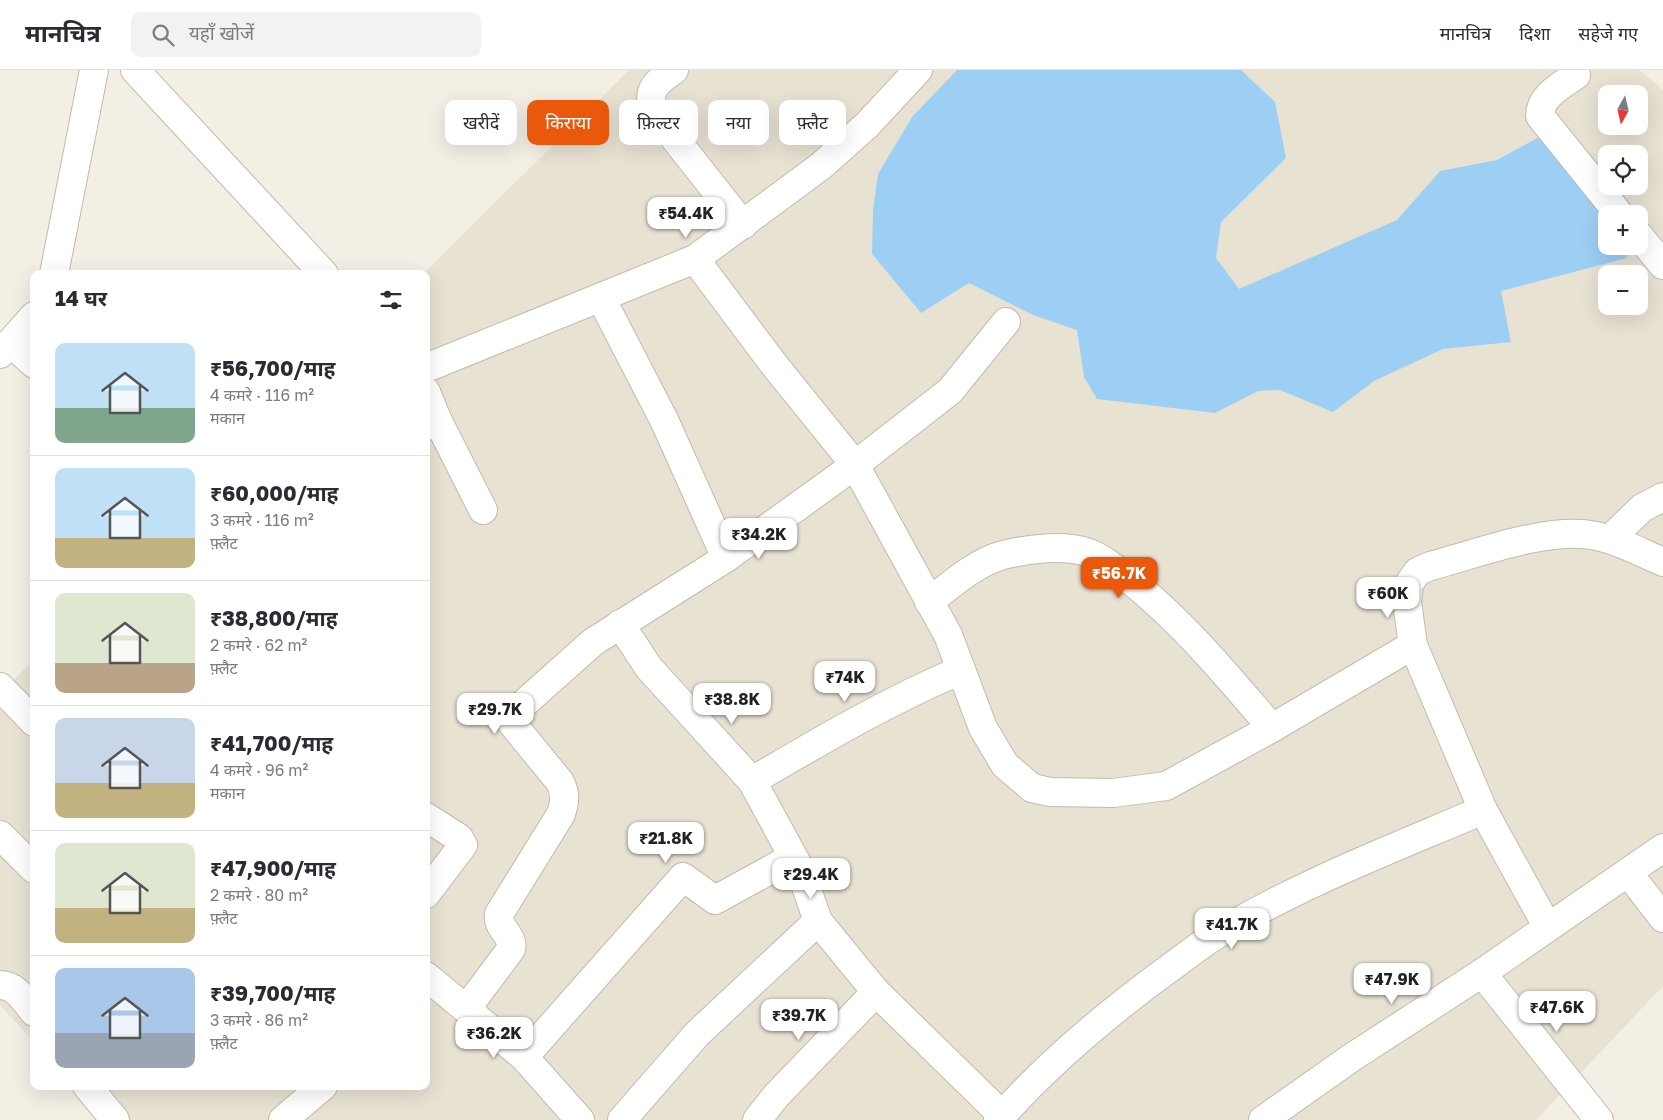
<!DOCTYPE html>
<html lang="hi">
<meta charset="utf-8">
<style>
body{margin:0;font-family:"Golos Text","Noto Sans Devanagari",sans-serif;background:#f2f2f3;color:#2b2b33;height:100vh;display:flex;flex-direction:column;font-size:19px;white-space:nowrap}
*{box-sizing:border-box;margin:0}
p{font-size:16px;color:#7c7c81}
.icon{flex:none;width:28px;height:28px;fill:none;stroke:currentColor;stroke-width:2;stroke-linecap:round;stroke-linejoin:round}
.map{position:relative;flex:1;overflow:hidden}
.panel{position:absolute;left:30px;top:200px;width:400px;height:820px;display:flex;flex-direction:column;background:#fff;border-radius:10px;box-shadow:0 5px 20px #0002}
.panel>*{flex:none}
.hud{position:absolute;left:445px;top:30px;width:475px;height:45px;display:flex;gap:10px}
.needle{width:32px;rotate:188deg}
.tools{position:absolute;left:1598px;top:15px;display:grid;gap:10px}
.tools a{display:grid;place-items:center;width:50px;height:50px;border-radius:10px;background:#fff;box-shadow:0 5px 20px #0002;font-size:25px}
.price{position:absolute;translate:-50% -42px;padding:0 11px;border-radius:10px;background:#fff;color:#222;font-size:16px;line-height:32px;filter:drop-shadow(0 1px 2px #0008)}
.price::after{content:'';position:absolute;left:50%;top:30px;width:15px;height:11px;margin-left:-8px;background:inherit;clip-path:polygon(0 0,100% 0,50% 100%)}
.price.selected{background:#ea580c;color:#fff}
ul{padding:0;list-style:none}
li{display:flex;align-items:center;gap:15px;height:125px;padding:0 25px}
li+li{border-top:1px solid #e1e1e2}
li span{display:grid;place-items:center;flex:none;width:140px;height:100px;border-radius:10px;color:#555}
li>.icon{margin-inline-start:auto}
span .icon{width:60px;height:60px;fill:#fffc;stroke-width:1}
li b{font-size:21px}
h2{display:flex;justify-content:space-between;align-items:center;height:60px;padding:0 25px;font-size:21px}
.pill{padding:0 18px;border-radius:10px;background:#fff;box-shadow:0 5px 20px #0002;font-size:18px;line-height:45px}
.pill.selected{background:#ea580c;color:#fff}
header{display:flex;align-items:center;gap:30px;box-sizing:border-box;height:70px;padding:0 25px;background:#fff;border-bottom:1px solid #e1e1e2}
header strong{font-size:24px}
nav{display:flex;gap:28px;margin-inline-start:auto;font-size:18px}
.search{width:350px;height:45px;background:#f2f2f3;display:flex;align-items:center;gap:12px;box-sizing:border-box;padding:0 18px;border-radius:10px;color:#7c7c81;font-size:19px}
.map>svg:first-child{display:block}
.residential{fill:#e8e2d3;fill-rule:evenodd}
.water{fill:#9dcff4}
.lines{fill:none;stroke-linecap:round;stroke-linejoin:round}
.minor-casing{stroke:#c2bbaa;stroke-width:30}
.minor{stroke:#fff;stroke-width:28}
</style>
<header>
<strong>मानचित्र</strong>
<div class="search"><svg class="icon" aria-label="search" viewBox="0 0 24 24"><circle cx="10" cy="10" r="6"/><path d="M15 15l6 6"/></svg>यहाँ खोजें</div>
<nav><a>मानचित्र</a><a>दिशा</a><a>सहेजे गए</a></nav>
</header>
<div class="map">
<svg width="1663" height="1050" viewBox="0 0 1663 1050">
<rect width="100%" height="100%" fill="#f4efe5"/>
<g class="residential">
<path d="M629 0H1639L1663 20V916L1536 1050H104L73 1016H426V204H423ZM1606 24H1639V56H1606ZM1606 84H1639V116H1606ZM1606 144H1639V176H1606ZM1606 204H1639V236H1606Z"/>
<path d="M34 590V972L0 935V623Z"/>
</g>
<path class="water" d="M957 0H1241L1275 32 1286 88 1221 152 1216 188 1239 219 1397 150 1440 101 1497 90 1541 66 1606 144V176H1624L1627 188 1501 221 1511 272 1443 279 1374 311 1333 342 1280 320 1258 321 1215 343 1097 329 1084 307 1077 260 1033 245 969 213 921 243 872 184 873 140 878 104 912 47Z"/>
<g class="lines">
<g class="minor-casing">
<g id="minor">
<path d="M135 0 324 204"/>
<path d="M674 0C654 14 644 22 657 46L743 155"/>
<path d="M1576 5C1561 16 1540 26 1540 46L1619 144"/>
<path d="M1639 166 1663 195"/>
<path d="M695 189 772 292 855 395 948 565 983 658 1005 695 1032 718 1050 722 1113 723 1166 716 1272 658 1413 575"/>
<path d="M54 204 94 0"/>
<path d="M601 228 665 352 726 488 855 395 950 321 1006 252"/>
<path d="M12 274 34 294"/>
<path d="M0 284 34 246"/>
<path d="M426 298 695 189 821 96 867 55 918 0"/>
<path d="M426 322 437 349 426 356"/>
<path d="M437 349 483 440"/>
<path d="M1610 469 1642 438 1663 427"/>
<path d="M929 532C952 514 975 493 1003 485 1027 479 1065 474 1089 483 1106 490 1122 504 1136 515 1187 557 1229 608 1272 658"/>
<path d="M620 554 649 598 752 711 795 790"/>
<path d="M0 617 34 652"/>
<path d="M752 711C820 671 888 631 961 600"/>
<path d="M426 747 459 768 463 775 426 824"/>
<path d="M0 765 34 799"/>
<path d="M1629 804 1663 848"/>
<path d="M1547 856 1483 740 1413 575 1407 532 1409 514 1417 502 1430 496C1477 484 1543 458 1591 465 1616 469 1640 482 1663 492"/>
<path d="M1482 903 1599 1050"/>
<path d="M426 906 524 987 580 1050"/>
<path d="M0 915C16 915 25 931 34 942"/>
<path d="M467 938 511 879C515 866 496 858 499 844L561 744C565 731 566 724 560 712L511 652V645L593 572 726 488"/>
<path d="M524 987 683 807 715 830 788 790H795L799 797 818 851"/>
<path d="M87 1016 115 1050"/>
<path d="M283 1050 323 1016"/>
<path d="M622 1050 697 964 818 851 876 922 1002 1045"/>
<path d="M757 1050 776 1026 876 922"/>
<path d="M998 1050C1047 994 1107 944 1167 900 1184 888 1201 874 1219 863 1302 813 1394 778 1483 740"/>
<path d="M1263 1050 1351 988 1482 903 1663 778"/>
</g>
</g>
<use href="#minor" class="minor"/>
</g>
</svg>
<div class="tools">
<a><svg class="needle" viewBox="-14 -14 28 28"><path d="M0-13l5 13h-10z" fill="#e53935"/><path d="M0 13l5-13h-10z" fill="#7c7c81"/></svg></a>
<a><svg class="icon" aria-label="locate" viewBox="0 0 24 24"><circle cx="12" cy="12" r="6"/><path d="M12 2v4M12 18v4M2 12h4M18 12h4"/></svg></a>
<a>+</a>
<a>−</a>
</div>
<b class="price" style="left:686px;top:169px">₹54.4K</b>
<b class="price" style="left:759px;top:490px">₹34.2K</b>
<b class="price selected" style="left:1119px;top:529px">₹56.7K</b>
<b class="price" style="left:1388px;top:549px">₹60K</b>
<b class="price" style="left:845px;top:633px">₹74K</b>
<b class="price" style="left:732px;top:655px">₹38.8K</b>
<b class="price" style="left:495px;top:665px">₹29.7K</b>
<b class="price" style="left:666px;top:794px">₹21.8K</b>
<b class="price" style="left:811px;top:830px">₹29.4K</b>
<b class="price" style="left:1232px;top:880px">₹41.7K</b>
<b class="price" style="left:1392px;top:935px">₹47.9K</b>
<b class="price" style="left:1557px;top:963px">₹47.6K</b>
<b class="price" style="left:799px;top:971px">₹39.7K</b>
<b class="price" style="left:494px;top:989px">₹36.2K</b>
<div class="hud">
<a class="pill">खरीदें</a>
<a class="pill selected">किराया</a>
<a class="pill">फ़िल्टर</a>
<a class="pill">नया</a>
<a class="pill">फ़्लैट</a>
</div>
<section class="panel">
<h2>14 घर<svg class="icon" aria-label="filters" viewBox="0 0 24 24"><path d="M4 7h16M4 17h16"/><circle cx="9" cy="7" r="2"/><circle cx="15" cy="17" r="2"/></svg></h2>
<ul>
<li><span style="background:linear-gradient(#bfe0f5 65%,#7fa58c 0)"><svg class="icon" aria-label="home" viewBox="0 0 24 24"><path d="M3 11l9-7 9 7M6 9v11h12V9"/></svg></span><div><b>₹56,700/माह</b><p>4 कमरे · 116 m²</p><p>मकान</p></div></li>
<li><span style="background:linear-gradient(#bfe0f5 70%,#c2b280 0)"><svg class="icon" aria-label="home" viewBox="0 0 24 24"><path d="M3 11l9-7 9 7M6 9v11h12V9"/></svg></span><div><b>₹60,000/माह</b><p>3 कमरे · 116 m²</p><p>फ़्लैट</p></div></li>
<li><span style="background:linear-gradient(#dfe7d0 70%,#b9a48a 0)"><svg class="icon" aria-label="home" viewBox="0 0 24 24"><path d="M3 11l9-7 9 7M6 9v11h12V9"/></svg></span><div><b>₹38,800/माह</b><p>2 कमरे · 62 m²</p><p>फ़्लैट</p></div></li>
<li><span style="background:linear-gradient(#c9d6e8 65%,#c2b280 0)"><svg class="icon" aria-label="home" viewBox="0 0 24 24"><path d="M3 11l9-7 9 7M6 9v11h12V9"/></svg></span><div><b>₹41,700/माह</b><p>4 कमरे · 96 m²</p><p>मकान</p></div></li>
<li><span style="background:linear-gradient(#dfe7d0 65%,#c2b280 0)"><svg class="icon" aria-label="home" viewBox="0 0 24 24"><path d="M3 11l9-7 9 7M6 9v11h12V9"/></svg></span><div><b>₹47,900/माह</b><p>2 कमरे · 80 m²</p><p>फ़्लैट</p></div></li>
<li><span style="background:linear-gradient(#a9c7e8 65%,#9aa5b1 0)"><svg class="icon" aria-label="home" viewBox="0 0 24 24"><path d="M3 11l9-7 9 7M6 9v11h12V9"/></svg></span><div><b>₹39,700/माह</b><p>3 कमरे · 86 m²</p><p>फ़्लैट</p></div></li>
</ul>
</section>
</div>
